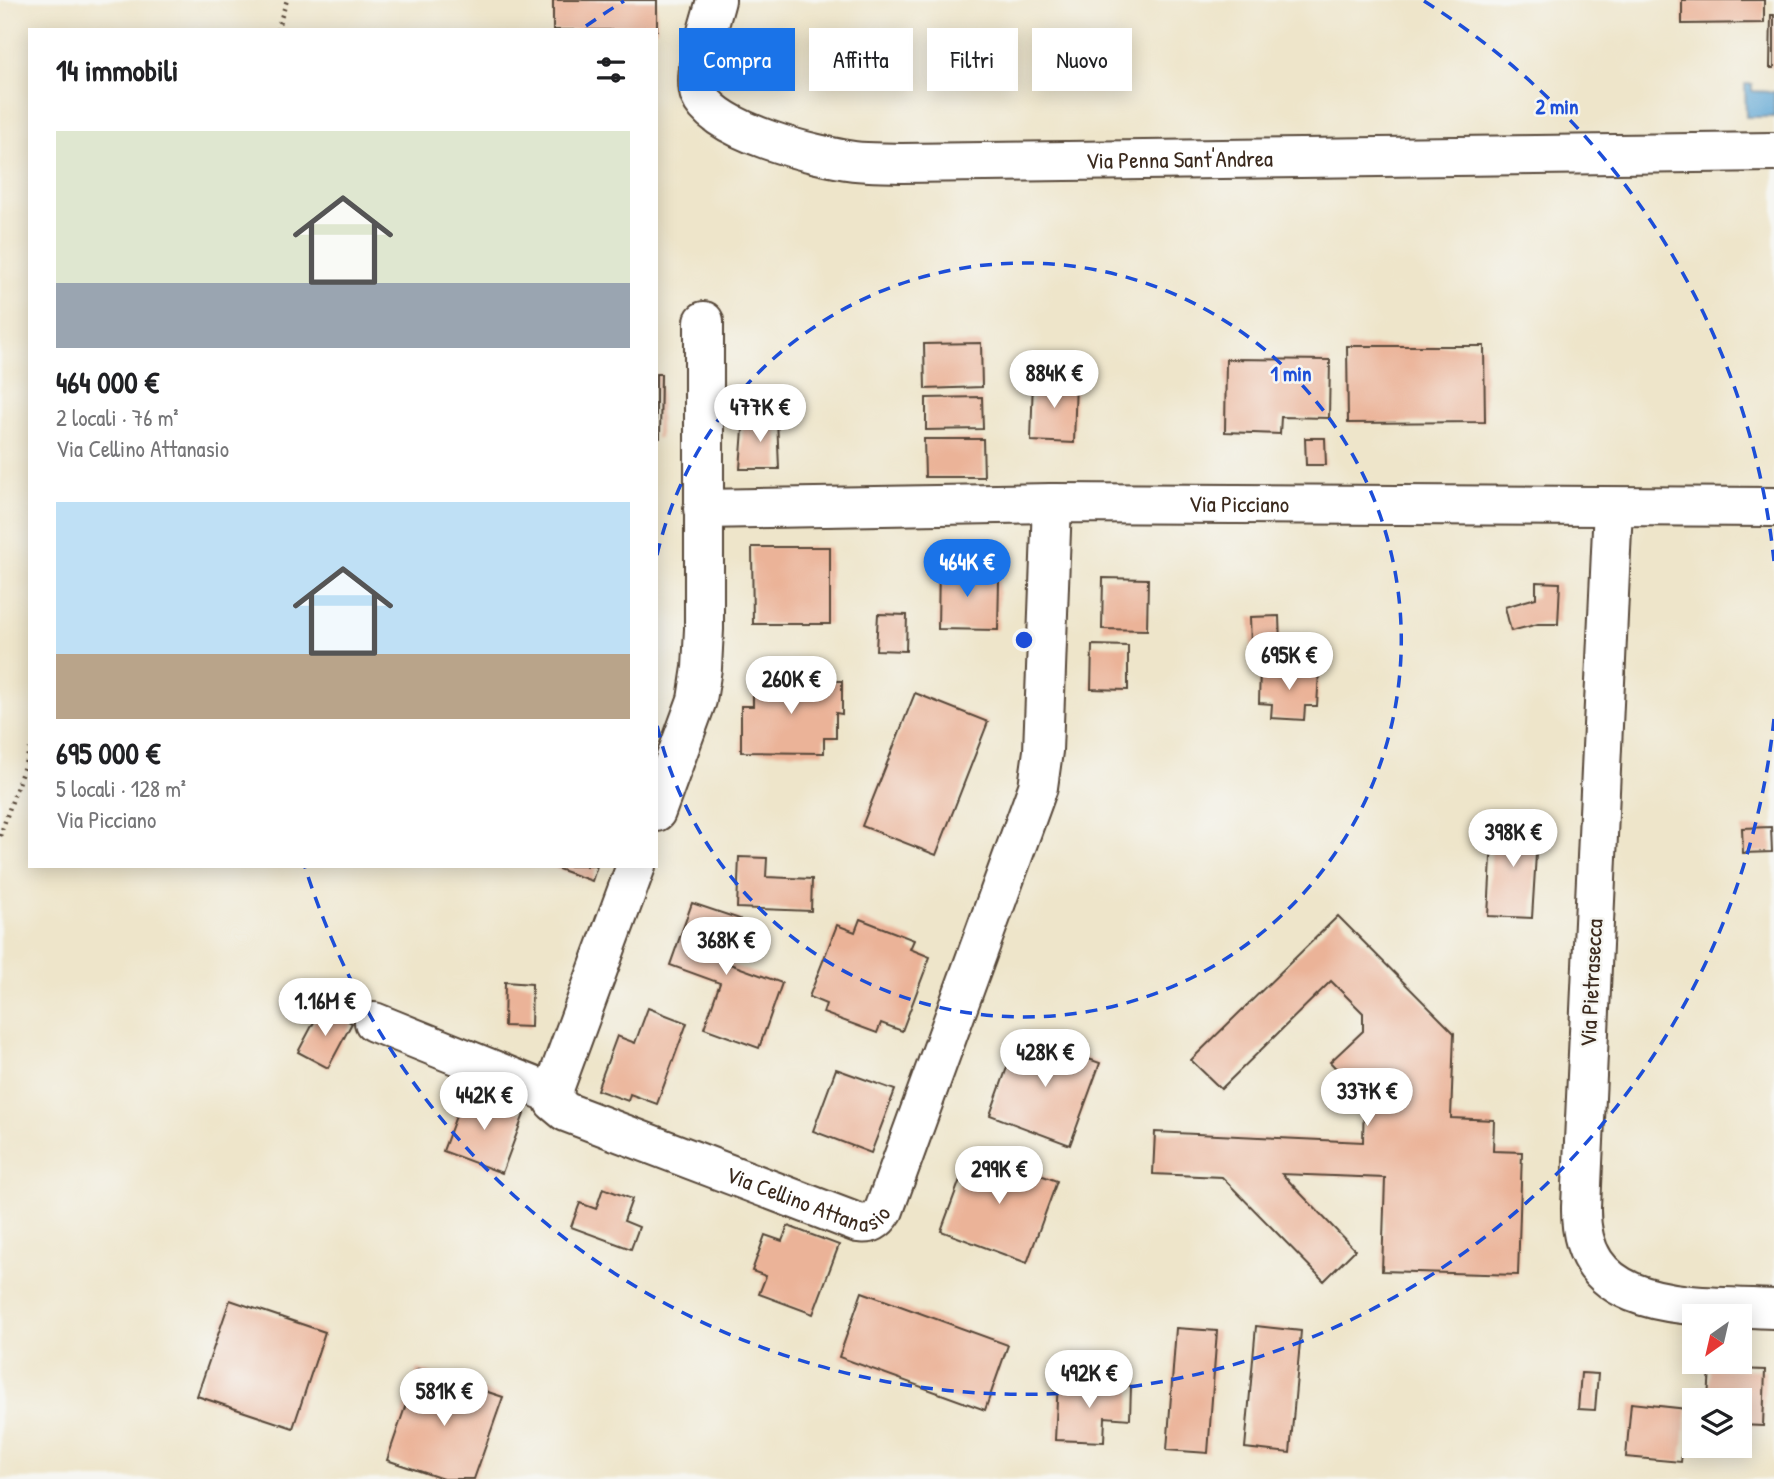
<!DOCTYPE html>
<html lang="it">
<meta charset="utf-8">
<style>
body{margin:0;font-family:"Patrick Hand",sans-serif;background:#f2f2f2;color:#202124;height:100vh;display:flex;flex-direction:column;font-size:26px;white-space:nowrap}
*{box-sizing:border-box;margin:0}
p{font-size:23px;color:#757577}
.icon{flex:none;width:38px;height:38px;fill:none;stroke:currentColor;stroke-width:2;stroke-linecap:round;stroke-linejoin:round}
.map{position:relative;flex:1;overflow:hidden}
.details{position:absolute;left:28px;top:28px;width:630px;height:840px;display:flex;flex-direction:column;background:#fff;border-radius:0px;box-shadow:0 4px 18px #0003}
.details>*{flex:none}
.guide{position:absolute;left:679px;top:28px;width:665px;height:63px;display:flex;gap:14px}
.needle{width:46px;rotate:214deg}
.tools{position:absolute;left:1682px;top:1304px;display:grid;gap:14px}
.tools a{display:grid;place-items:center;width:70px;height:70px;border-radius:0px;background:#fff;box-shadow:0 4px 18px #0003;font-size:35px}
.price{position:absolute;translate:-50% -60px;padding:0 16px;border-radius:24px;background:#fff;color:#222;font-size:23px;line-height:46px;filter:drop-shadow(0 2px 4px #0008)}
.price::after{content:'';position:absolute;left:50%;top:42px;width:21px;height:16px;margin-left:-10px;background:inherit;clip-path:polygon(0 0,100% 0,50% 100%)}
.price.on{background:#1a73e8;color:#fff}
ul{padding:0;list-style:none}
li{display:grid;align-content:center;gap:14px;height:371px;padding:0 28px}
li span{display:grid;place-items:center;height:217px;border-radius:0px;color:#555}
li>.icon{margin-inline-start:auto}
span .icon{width:126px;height:126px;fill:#fffc;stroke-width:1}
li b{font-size:30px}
h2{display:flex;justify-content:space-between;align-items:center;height:84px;padding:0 28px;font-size:30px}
.tag{padding:0 24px;border-radius:0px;background:#fff;box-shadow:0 4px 18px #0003;font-size:24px;line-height:63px}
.tag.on{background:#1a73e8;color:#fff}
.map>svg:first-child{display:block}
.water{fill:#5ca4d3;stroke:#4c6778;stroke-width:2}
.building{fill:#ebb398}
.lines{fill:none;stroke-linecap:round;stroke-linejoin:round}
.minor-casing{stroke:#564638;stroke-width:42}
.path{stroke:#564638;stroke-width:4.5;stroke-dasharray:2 5;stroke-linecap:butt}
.minor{stroke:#fff;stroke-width:38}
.ring{fill:none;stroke:#1d4ed8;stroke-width:3.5;stroke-dasharray:12 9}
.labels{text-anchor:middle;stroke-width:5;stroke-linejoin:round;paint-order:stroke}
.street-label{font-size:23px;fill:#3b2a1e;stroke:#f6f6f2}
.centre{fill:#1d4ed8;stroke:#f6f6f2;stroke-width:3.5}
.ring-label{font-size:21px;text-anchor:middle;font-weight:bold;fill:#1d4ed8;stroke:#f6f6f2;stroke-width:5;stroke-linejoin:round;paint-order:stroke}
</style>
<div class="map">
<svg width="1774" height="1479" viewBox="0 0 1774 1479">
<rect width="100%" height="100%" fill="#f6f6f2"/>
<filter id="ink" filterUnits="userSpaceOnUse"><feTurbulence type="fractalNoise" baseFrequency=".0143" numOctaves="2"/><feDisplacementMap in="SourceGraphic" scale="14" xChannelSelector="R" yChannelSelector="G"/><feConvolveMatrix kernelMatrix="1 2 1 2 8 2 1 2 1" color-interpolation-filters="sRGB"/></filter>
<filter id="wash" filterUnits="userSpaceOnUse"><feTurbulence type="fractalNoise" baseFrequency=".00686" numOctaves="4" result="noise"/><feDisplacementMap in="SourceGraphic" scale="28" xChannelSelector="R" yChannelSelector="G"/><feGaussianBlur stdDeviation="1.57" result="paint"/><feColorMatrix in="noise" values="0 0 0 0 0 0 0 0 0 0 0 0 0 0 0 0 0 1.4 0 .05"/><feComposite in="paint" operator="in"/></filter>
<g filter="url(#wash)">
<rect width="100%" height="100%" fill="#eee5ca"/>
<path class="water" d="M1745 84H1752V91L1774 92V117H1746Z"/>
<g id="blocks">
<g class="building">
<rect x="553" y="0" width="104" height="30"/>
<path d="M1682 0H1764V23L1682 24Z"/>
<path d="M1771 15H1774V68H1770Z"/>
<path d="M981 343 982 387 925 389 924 344Z"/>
<path d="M1347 346H1484L1485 422 1348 423Z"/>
<path d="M1226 359 1330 360 1329 418 1281 417 1280 434 1225 432Z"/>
<path d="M656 374H661L660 438H656Z"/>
<path d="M1033 378 1076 380 1074 443 1031 441Z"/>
<path d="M982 397 983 429 926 430V398Z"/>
<path d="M744 416 777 418 779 469H740Z"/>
<path d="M1305 438H1325L1326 465H1306Z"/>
<path d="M924 439H983L984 477H925Z"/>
<path d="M752 547H830V624H753Z"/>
<path d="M939 564 982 565V580H999L998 630 938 629Z"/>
<path d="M1103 578 1148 579 1147 630 1102 629Z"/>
<path d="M1536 582 1560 583 1558 624H1538L1511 631 1505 607 1536 598Z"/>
<path d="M878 614 907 615 906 651 876 650Z"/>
<path d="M1279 616 1280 645 1251 646 1250 617Z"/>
<path d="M1092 645 1128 646V690L1091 689Z"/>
<path d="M1260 669 1319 672 1317 706H1305L1304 720 1271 718 1272 704 1259 703Z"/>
<path d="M753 681H842V714L836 713V738H824V753L741 752V706H753Z"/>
<path d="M915 693 988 722 936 855 862 826Z"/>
<path d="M1493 820 1538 822 1532 918 1488 916Z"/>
<path d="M1771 827 1772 852 1743 853 1742 828Z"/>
<path d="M739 857 767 858 766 877 812 879 811 911 737 908Z"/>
<path d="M550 866H597L592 881Z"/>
<path d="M692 903 740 919 724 962 782 983 759 1048 704 1028 720 983 670 965Z"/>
<path d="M1338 916 1454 1033 1451 1118 1494 1120 1493 1151 1522 1152 1518 1275 1382 1271 1385 1178 1282 1174 1355 1250 1324 1281 1222 1177 1153 1174 1155 1132 1363 1142 1364 1098 1330 1062 1363 1031V1013L1331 981 1221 1089 1191 1060Z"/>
<path d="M860 919 914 940 910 949 930 957 902 1031 881 1023 877 1033 823 1013 826 1004 809 997 837 925 855 932Z"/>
<path d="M505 982 532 984 531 1027 504 1026Z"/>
<path d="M322 1007 352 1023 328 1068 298 1052Z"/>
<path d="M648 1008 687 1023 657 1104 630 1094 628 1101 597 1090 617 1036 635 1043Z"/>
<path d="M1019 1034 1100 1063 1070 1145 990 1115Z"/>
<path d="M836 1069 895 1090 871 1153 813 1131Z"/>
<path d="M465 1092 524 1114 502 1173 443 1151Z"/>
<path d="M971 1150 1057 1181 1027 1263 941 1231Z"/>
<path d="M603 1188 632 1199 624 1221 639 1227 631 1249 571 1227 580 1203 596 1209Z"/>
<path d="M788 1226 839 1245 813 1314 759 1294 766 1276 752 1271 765 1235 782 1241Z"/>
<path d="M862 1292 1008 1345 985 1410 839 1357Z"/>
<path d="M230 1300 325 1332 293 1428 197 1396Z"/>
<path d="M1256 1326 1301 1331 1290 1453 1245 1448Z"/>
<path d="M1176 1328 1217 1331 1208 1453 1167 1450Z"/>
<path d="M1710 1368 1765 1370 1763 1426 1740 1425V1400H1708Z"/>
<path d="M418 1369 503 1397 474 1479H443L387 1460Z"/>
<path d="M1581 1373 1598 1374 1595 1410 1578 1409Z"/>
<path d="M1058 1381 1131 1386 1130 1419 1105 1417 1104 1442 1055 1440Z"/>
<path d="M1631 1403 1687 1409 1681 1462 1626 1457Z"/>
</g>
</g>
</g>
<g filter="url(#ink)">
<use href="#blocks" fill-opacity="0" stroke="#564638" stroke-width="2"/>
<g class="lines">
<g class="minor-casing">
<g id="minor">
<path id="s1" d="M716 0C710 24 692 73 700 95 714 132 817 156 854 161 870 163 886 162 902 163L1774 152"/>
<path d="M1613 507 1581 1207C1579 1317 1696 1304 1774 1309"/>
<path id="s2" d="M703 509 1052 503 1774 507"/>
<path d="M656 812 697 700 702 668 704 629V321"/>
<path id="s3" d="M636 866 555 1086 554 1102 566 1112 858 1223C871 1225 877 1221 884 1210L1038 787 1043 751 1052 503"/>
<path d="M374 1022 553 1094"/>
</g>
</g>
<g class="path">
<path d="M277 30 287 0"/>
<path d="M0 836 30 749"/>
</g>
<use href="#minor" class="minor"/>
</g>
</g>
<g class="ring">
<path d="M657 555A377 377 0 1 1 657 725"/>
<path d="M1774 719A754 754 0 0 1 305 867M586 26A754 754 0 0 1 624 1M1424 1A754 754 0 0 1 1774 561"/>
</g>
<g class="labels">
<g class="street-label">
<text dy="8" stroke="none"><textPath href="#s1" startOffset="595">Via Penna Sant'Andrea</textPath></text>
<text dy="8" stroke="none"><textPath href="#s2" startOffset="536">Via Picciano</textPath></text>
<text transform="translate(1591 983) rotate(-87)" y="8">Via Pietrasecca</text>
<text dy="8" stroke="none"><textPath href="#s3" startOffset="525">Via Cellino Attanasio</textPath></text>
</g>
</g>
<circle cx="1024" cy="640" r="10" class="centre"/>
<g class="ring-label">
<text x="1557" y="114">2 min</text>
<text x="1291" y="381">1 min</text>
</g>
</svg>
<div class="tools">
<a><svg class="needle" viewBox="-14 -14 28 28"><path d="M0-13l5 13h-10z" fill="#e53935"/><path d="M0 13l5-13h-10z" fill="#757577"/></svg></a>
<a><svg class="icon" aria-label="layers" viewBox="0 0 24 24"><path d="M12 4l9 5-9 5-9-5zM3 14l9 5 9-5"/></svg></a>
</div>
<b class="price" style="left:1054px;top:410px">884K €</b>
<b class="price" style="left:760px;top:444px">477K €</b>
<b class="price on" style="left:967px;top:599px">464K €</b>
<b class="price" style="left:1289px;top:692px">695K €</b>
<b class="price" style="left:791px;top:716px">260K €</b>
<b class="price" style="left:1513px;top:869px">398K €</b>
<b class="price" style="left:726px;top:977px">368K €</b>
<b class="price" style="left:325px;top:1038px">1.16M €</b>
<b class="price" style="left:1045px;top:1089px">428K €</b>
<b class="price" style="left:1367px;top:1128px">337K €</b>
<b class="price" style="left:484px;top:1132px">442K €</b>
<b class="price" style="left:999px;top:1206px">299K €</b>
<b class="price" style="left:1089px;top:1410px">492K €</b>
<b class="price" style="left:444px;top:1428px">581K €</b>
<div class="guide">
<a class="tag on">Compra</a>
<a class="tag">Affitta</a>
<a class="tag">Filtri</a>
<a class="tag">Nuovo</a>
</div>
<section class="details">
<h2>14 immobili<svg class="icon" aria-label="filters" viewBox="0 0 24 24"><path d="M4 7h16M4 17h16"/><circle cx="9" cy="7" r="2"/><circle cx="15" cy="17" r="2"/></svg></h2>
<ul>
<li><span style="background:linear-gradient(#dfe7d0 70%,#9aa5b1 0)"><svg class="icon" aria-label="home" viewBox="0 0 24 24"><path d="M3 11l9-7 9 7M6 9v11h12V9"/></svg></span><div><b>464 000 €</b><p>2 locali · 76 m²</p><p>Via Cellino Attanasio</p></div></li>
<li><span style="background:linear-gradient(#bfe0f5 70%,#b9a48a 0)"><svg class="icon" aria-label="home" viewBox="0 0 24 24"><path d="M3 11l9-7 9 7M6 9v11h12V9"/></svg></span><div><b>695 000 €</b><p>5 locali · 128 m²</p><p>Via Picciano</p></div></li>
</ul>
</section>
</div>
